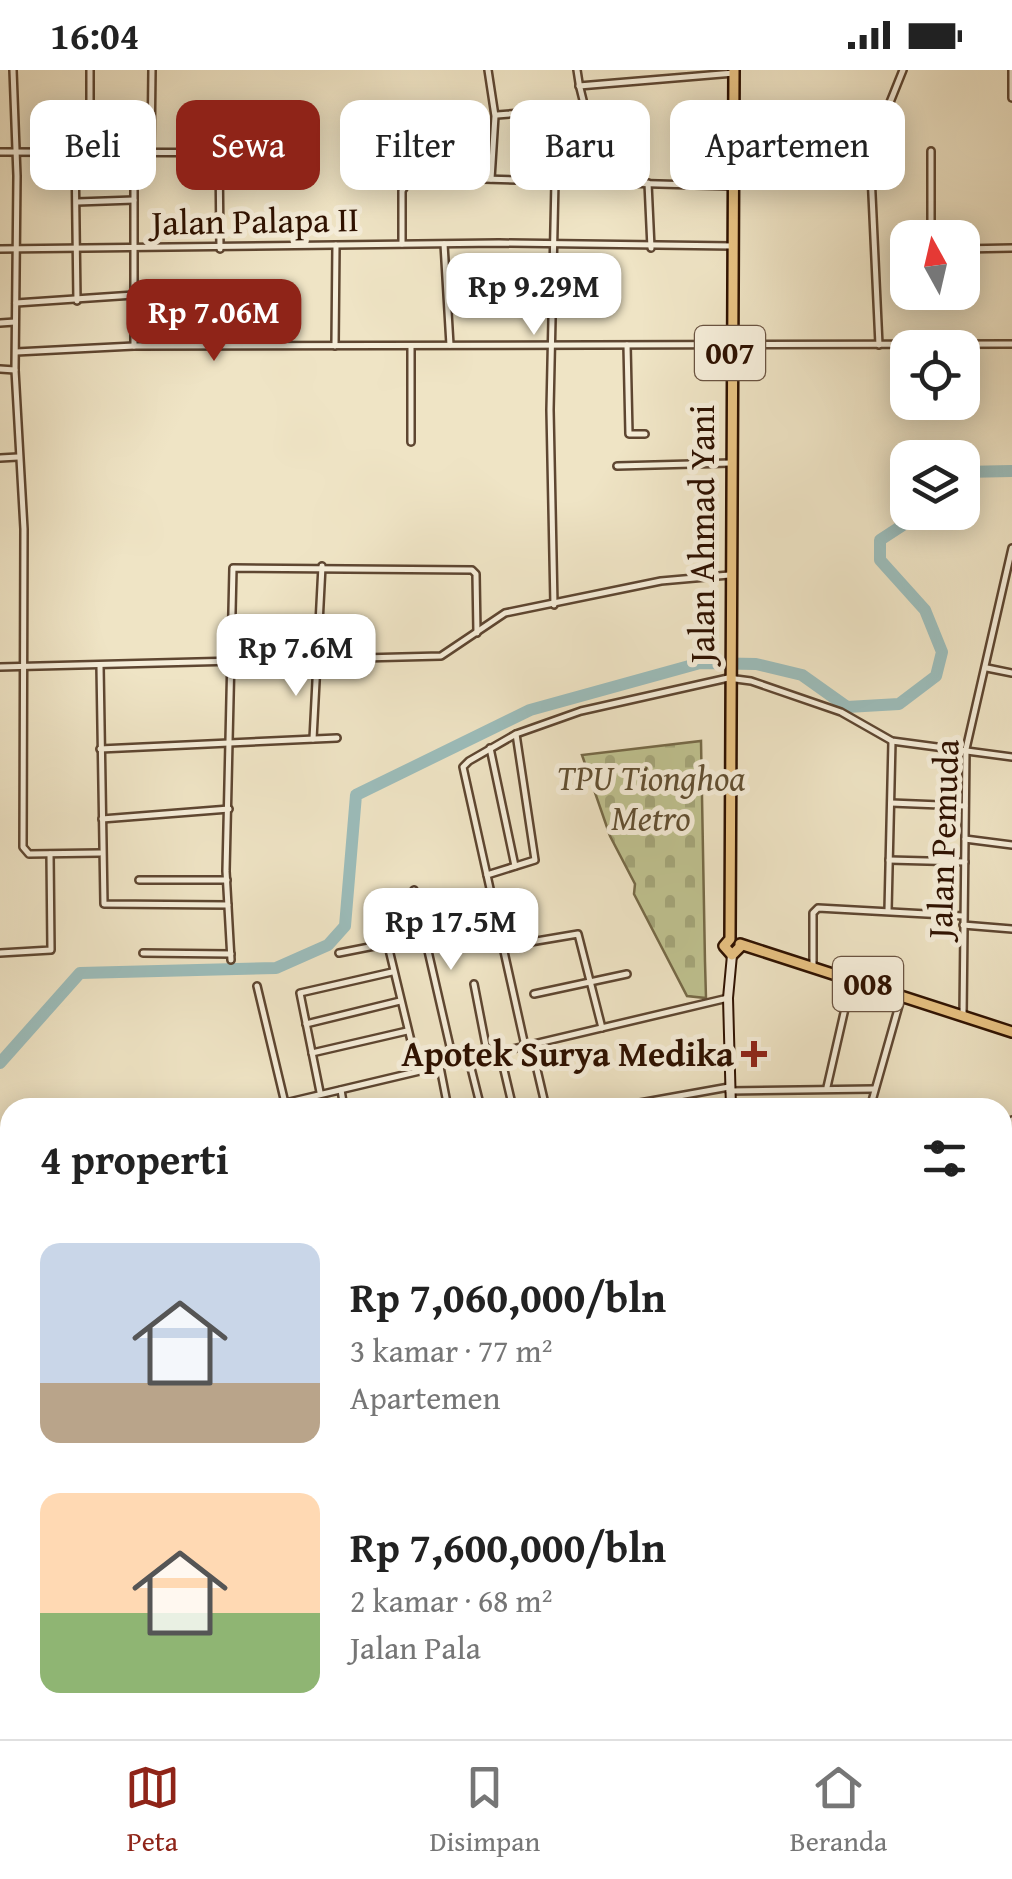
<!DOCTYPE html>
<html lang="id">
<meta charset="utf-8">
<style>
body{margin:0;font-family:"Gentium Book Plus",serif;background:#f2f2f2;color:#222;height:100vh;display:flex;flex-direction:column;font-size:38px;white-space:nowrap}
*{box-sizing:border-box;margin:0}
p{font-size:32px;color:#767676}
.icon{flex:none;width:55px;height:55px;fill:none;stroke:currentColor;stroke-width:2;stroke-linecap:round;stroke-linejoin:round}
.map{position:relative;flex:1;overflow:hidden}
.details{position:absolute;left:0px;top:1028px;width:1012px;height:642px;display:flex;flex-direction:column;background:#fff;border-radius:30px 30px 0 0;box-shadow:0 5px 25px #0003}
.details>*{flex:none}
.top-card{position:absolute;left:30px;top:30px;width:952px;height:90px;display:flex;gap:20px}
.needle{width:65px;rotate:352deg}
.tools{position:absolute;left:890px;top:150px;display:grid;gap:20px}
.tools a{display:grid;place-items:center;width:90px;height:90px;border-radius:20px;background:#fff;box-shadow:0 5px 25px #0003;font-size:50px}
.price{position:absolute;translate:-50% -85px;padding:0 22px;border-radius:20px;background:#fff;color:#222;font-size:32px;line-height:65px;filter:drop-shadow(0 2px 5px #0008)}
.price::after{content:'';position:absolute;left:50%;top:60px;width:30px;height:22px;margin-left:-15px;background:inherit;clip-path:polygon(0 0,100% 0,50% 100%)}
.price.selected{background:#8f2418;color:#fff}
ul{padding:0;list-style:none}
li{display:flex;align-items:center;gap:30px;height:250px;padding:0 40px}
li span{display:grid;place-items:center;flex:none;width:280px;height:200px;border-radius:20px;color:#555}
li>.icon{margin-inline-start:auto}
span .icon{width:120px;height:120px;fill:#fffc;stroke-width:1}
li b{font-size:42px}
h2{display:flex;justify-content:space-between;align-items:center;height:120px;padding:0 40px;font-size:42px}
.chip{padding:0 35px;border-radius:20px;background:#fff;box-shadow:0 5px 25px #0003;font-size:35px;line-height:90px}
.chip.selected{background:#8f2418;color:#fff}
.status{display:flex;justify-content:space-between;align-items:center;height:70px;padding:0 50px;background:#fff;direction:ltr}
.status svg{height:28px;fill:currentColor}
.tabs{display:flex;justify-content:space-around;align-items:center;height:140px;border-top:2px solid #e0e0e0;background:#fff;font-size:28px;color:#767676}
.tabs a{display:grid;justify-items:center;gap:5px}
.tabs .selected{color:#8f2418}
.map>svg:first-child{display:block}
.cemetery{fill:url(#cemetery-stones);stroke:#766a48;stroke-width:2.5}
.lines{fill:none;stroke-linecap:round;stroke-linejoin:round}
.river{stroke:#9cbdbb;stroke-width:12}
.street-casing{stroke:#5e4631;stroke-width:10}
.secondary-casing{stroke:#2e1100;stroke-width:12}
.primary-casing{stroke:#2e1100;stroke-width:14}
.street{stroke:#f5edd9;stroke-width:5}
.secondary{stroke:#f5edd9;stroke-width:8}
.primary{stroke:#e8c282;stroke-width:9}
.poi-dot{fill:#8f2418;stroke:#f5edd9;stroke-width:4}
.labels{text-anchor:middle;stroke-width:10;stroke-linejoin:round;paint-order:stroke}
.shield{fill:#f5edd9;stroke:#6a5341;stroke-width:2.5}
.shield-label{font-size:32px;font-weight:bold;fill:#2e1100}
.street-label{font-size:35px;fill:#2e1100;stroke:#f5edd9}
.park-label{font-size:35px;font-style:italic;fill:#614f32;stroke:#f5edd9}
.poi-label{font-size:35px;font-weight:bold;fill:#2e1100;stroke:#f5edd9;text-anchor:end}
</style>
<div class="status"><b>16:04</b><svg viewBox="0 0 49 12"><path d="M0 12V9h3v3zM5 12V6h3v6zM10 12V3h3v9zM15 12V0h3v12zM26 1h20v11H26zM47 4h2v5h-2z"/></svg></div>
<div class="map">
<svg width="1012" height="1669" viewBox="0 0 1012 1669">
<defs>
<pattern id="cemetery-stones" width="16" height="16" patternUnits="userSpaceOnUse" patternTransform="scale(2.5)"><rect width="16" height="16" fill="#bfc290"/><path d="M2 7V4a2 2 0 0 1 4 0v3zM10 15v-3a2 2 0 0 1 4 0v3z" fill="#a4a67a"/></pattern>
</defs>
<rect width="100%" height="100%" fill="#efe4c5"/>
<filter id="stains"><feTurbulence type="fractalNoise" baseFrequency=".002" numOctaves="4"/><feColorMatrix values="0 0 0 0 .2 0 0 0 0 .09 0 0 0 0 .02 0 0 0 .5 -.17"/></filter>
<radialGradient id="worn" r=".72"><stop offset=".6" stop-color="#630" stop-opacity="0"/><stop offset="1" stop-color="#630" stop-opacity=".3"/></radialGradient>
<path class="cemetery" d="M701 671 705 892 706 928 687 926 634 824 635 814 610 766 582 685Z"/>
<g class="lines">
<g class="river">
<path d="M962 402 1012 401"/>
<path d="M0 993 80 903 276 898 328 875 345 856 356 725 530 640 700 593 756 594 802 605 847 637 899 634 936 606 942 582 925 540 880 490V470L923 442"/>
</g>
<g class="street-casing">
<g id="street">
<path d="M13 0 17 106 15 300 24 459 23 777 29 784 100 783"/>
<path d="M488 0 495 46 491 109"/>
<path d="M577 0C582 46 602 77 631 112"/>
<path d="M1012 0V28"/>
<path d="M579 16 734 3"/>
<path d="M90 34V0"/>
<path d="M497 45 583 38"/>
<path d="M734 64 801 67"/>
<path d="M151 81 152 0"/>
<path d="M931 81V168"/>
<path d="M0 82 299 83"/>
<path d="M75 82 77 231"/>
<path d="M219 82 220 179"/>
<path d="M734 109 783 104 869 82"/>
<path d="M648 113 651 178"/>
<path d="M77 132 134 130"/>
<path d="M402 174V121L411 107 730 116"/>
<path d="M444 174 450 275"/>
<path d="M0 179 499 173 733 176"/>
<path d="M962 179 1012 178"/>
<path d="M16 233 134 225"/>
<path d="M0 253 15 252"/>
<path d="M627 275 629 364H645"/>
<path d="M879 275 870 82 903 0"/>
<path d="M134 276V81"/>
<path d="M335 276 336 175"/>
<path d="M16 282 134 276 1012 274"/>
<path d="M0 299 15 300"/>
<path d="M411 372V278"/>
<path d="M0 388 18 387"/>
<path d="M617 396 730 393"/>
<path d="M554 535 550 340 555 111"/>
<path d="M100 596 104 834 228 835"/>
<path d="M0 597 441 586 505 543 661 511 729 505"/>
<path d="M987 598 1012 603"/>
<path d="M516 664 535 790 487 805 525 976"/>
<path d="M313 669 322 496"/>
<path d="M490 678 515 796"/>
<path d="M100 679 337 668"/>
<path d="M891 733 965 736"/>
<path d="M102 749 229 739"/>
<path d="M965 769 1012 775"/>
<path d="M889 790 965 792"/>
<path d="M487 805 463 697 469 691 516 664 581 641 728 608 751 611 841 642 892 671 1012 687"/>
<path d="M139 810H227"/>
<path d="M414 820 454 994"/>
<path d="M379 838 418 1000"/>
<path d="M888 841 892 671"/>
<path d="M963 855 1012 859"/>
<path d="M501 877 578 864 602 958"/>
<path d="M0 883 51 880 50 784"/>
<path d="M143 883 231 884"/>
<path d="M339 883 425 866"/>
<path d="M231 890 226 801 233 498 472 500 476 504 477 563"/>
<path d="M813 896V843L818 838 963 846"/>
<path d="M474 914 488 986"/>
<path d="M257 916 285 1033 728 928"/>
<path d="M534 924 627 904"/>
<path d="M963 946 966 679 1012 478"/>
<path d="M306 954 400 931"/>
<path d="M531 974 546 1038"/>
<path d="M312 983 407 961"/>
<path d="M500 983 513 1038"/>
<path d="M469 990 481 1038"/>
<path d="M440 997 448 1038"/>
<path d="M827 1017 852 908"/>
<path d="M341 1020 344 1038"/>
<path d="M729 1021 874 1019"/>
<path d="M320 1022 300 923 392 902"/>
<path d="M436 1038 448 1035"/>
<path d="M612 1038 729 1017"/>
<path d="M870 1038 902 925"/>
<path d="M1002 1077 1012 1050"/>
<path d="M1002 1107 1012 1110"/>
<path d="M0 1126 10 1123"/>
<path d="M1002 1189 1012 1174"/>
<path d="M1002 1214 1012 1222"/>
<path d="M1002 1261 1012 1247"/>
<path d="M1002 1403 1012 1386"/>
<path d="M1002 1422 1012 1429"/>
<path d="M452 1660 454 1669"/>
<path d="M604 1660 618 1669"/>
<path d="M816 1660 828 1669"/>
<path d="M225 1669 226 1660"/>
<path d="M563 1669 572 1660"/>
<path d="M726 1669 733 1660"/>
<path d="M881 1669 887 1660"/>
</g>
</g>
<g class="secondary-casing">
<g id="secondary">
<path d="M731 1038 728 928 732 885"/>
<path d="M0 1549 10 1547"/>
<path d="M1002 1627 1012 1633"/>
</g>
</g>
<g class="primary-casing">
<g id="primary">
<path d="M734 0 730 869 724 876 732 885 741 876"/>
<path d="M740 874 1012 962"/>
</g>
</g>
<use href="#street" class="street"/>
<use href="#secondary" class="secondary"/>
<use href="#primary" class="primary"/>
</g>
<path class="poi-dot" d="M749 969h10v10h10v10h-10v10h-10v-10h-10v-10h10z"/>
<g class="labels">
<g class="shield">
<rect x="695" y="256" width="70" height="54" rx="8"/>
<rect x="833" y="887" width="70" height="54" rx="8"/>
</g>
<g class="shield-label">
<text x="730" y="294">007</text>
<text x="868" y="925">008</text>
</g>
<g class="street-label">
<text transform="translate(255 151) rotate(-1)" y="12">Jalan Palapa II</text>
<text transform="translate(702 464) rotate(-90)" y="12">Jalan Ahmad Yani</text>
<text transform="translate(943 769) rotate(-88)" y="12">Jalan Pemuda</text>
</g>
<g class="park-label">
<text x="651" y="720">TPU Tionghoa<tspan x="651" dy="40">Metro</tspan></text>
</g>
<g class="poi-label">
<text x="734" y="996">Apotek Surya Medika</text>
</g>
</g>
<rect width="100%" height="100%" filter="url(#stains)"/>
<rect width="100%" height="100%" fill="url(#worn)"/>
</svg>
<div class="tools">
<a><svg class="needle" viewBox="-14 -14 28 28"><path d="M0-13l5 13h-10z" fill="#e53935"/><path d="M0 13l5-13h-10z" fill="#767676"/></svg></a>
<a><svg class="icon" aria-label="locate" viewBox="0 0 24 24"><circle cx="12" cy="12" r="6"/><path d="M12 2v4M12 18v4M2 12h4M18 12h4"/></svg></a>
<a><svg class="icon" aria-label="layers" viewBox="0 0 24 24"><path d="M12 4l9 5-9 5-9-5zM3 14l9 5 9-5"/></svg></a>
</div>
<b class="price" style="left:534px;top:268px">Rp 9.29M</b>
<b class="price selected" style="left:214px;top:294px">Rp 7.06M</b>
<b class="price" style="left:296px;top:629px">Rp 7.6M</b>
<b class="price" style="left:451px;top:903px">Rp 17.5M</b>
<div class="top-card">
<a class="chip">Beli</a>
<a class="chip selected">Sewa</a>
<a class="chip">Filter</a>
<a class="chip">Baru</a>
<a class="chip">Apartemen</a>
</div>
<section class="details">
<h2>4 properti<svg class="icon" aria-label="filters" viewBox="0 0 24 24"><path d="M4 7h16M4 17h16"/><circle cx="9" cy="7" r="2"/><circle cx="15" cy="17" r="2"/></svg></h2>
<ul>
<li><span style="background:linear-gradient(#c9d6e8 70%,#b9a48a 0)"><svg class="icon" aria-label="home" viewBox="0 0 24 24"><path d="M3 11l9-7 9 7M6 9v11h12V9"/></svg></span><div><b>Rp 7,060,000/bln</b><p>3 kamar · 77 m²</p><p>Apartemen</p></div></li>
<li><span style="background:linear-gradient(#ffd9b3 60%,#8fb573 0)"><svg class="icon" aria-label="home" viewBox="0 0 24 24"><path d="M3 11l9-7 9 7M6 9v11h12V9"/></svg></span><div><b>Rp 7,600,000/bln</b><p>2 kamar · 68 m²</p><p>Jalan Pala</p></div></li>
</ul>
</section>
</div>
<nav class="tabs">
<a class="selected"><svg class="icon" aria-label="map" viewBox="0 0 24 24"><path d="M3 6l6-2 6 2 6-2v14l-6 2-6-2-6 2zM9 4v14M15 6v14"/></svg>Peta</a>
<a><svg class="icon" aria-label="saved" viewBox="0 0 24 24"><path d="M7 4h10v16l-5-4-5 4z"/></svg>Disimpan</a>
<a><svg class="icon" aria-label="home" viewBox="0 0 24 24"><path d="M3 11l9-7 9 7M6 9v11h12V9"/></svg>Beranda</a>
</nav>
